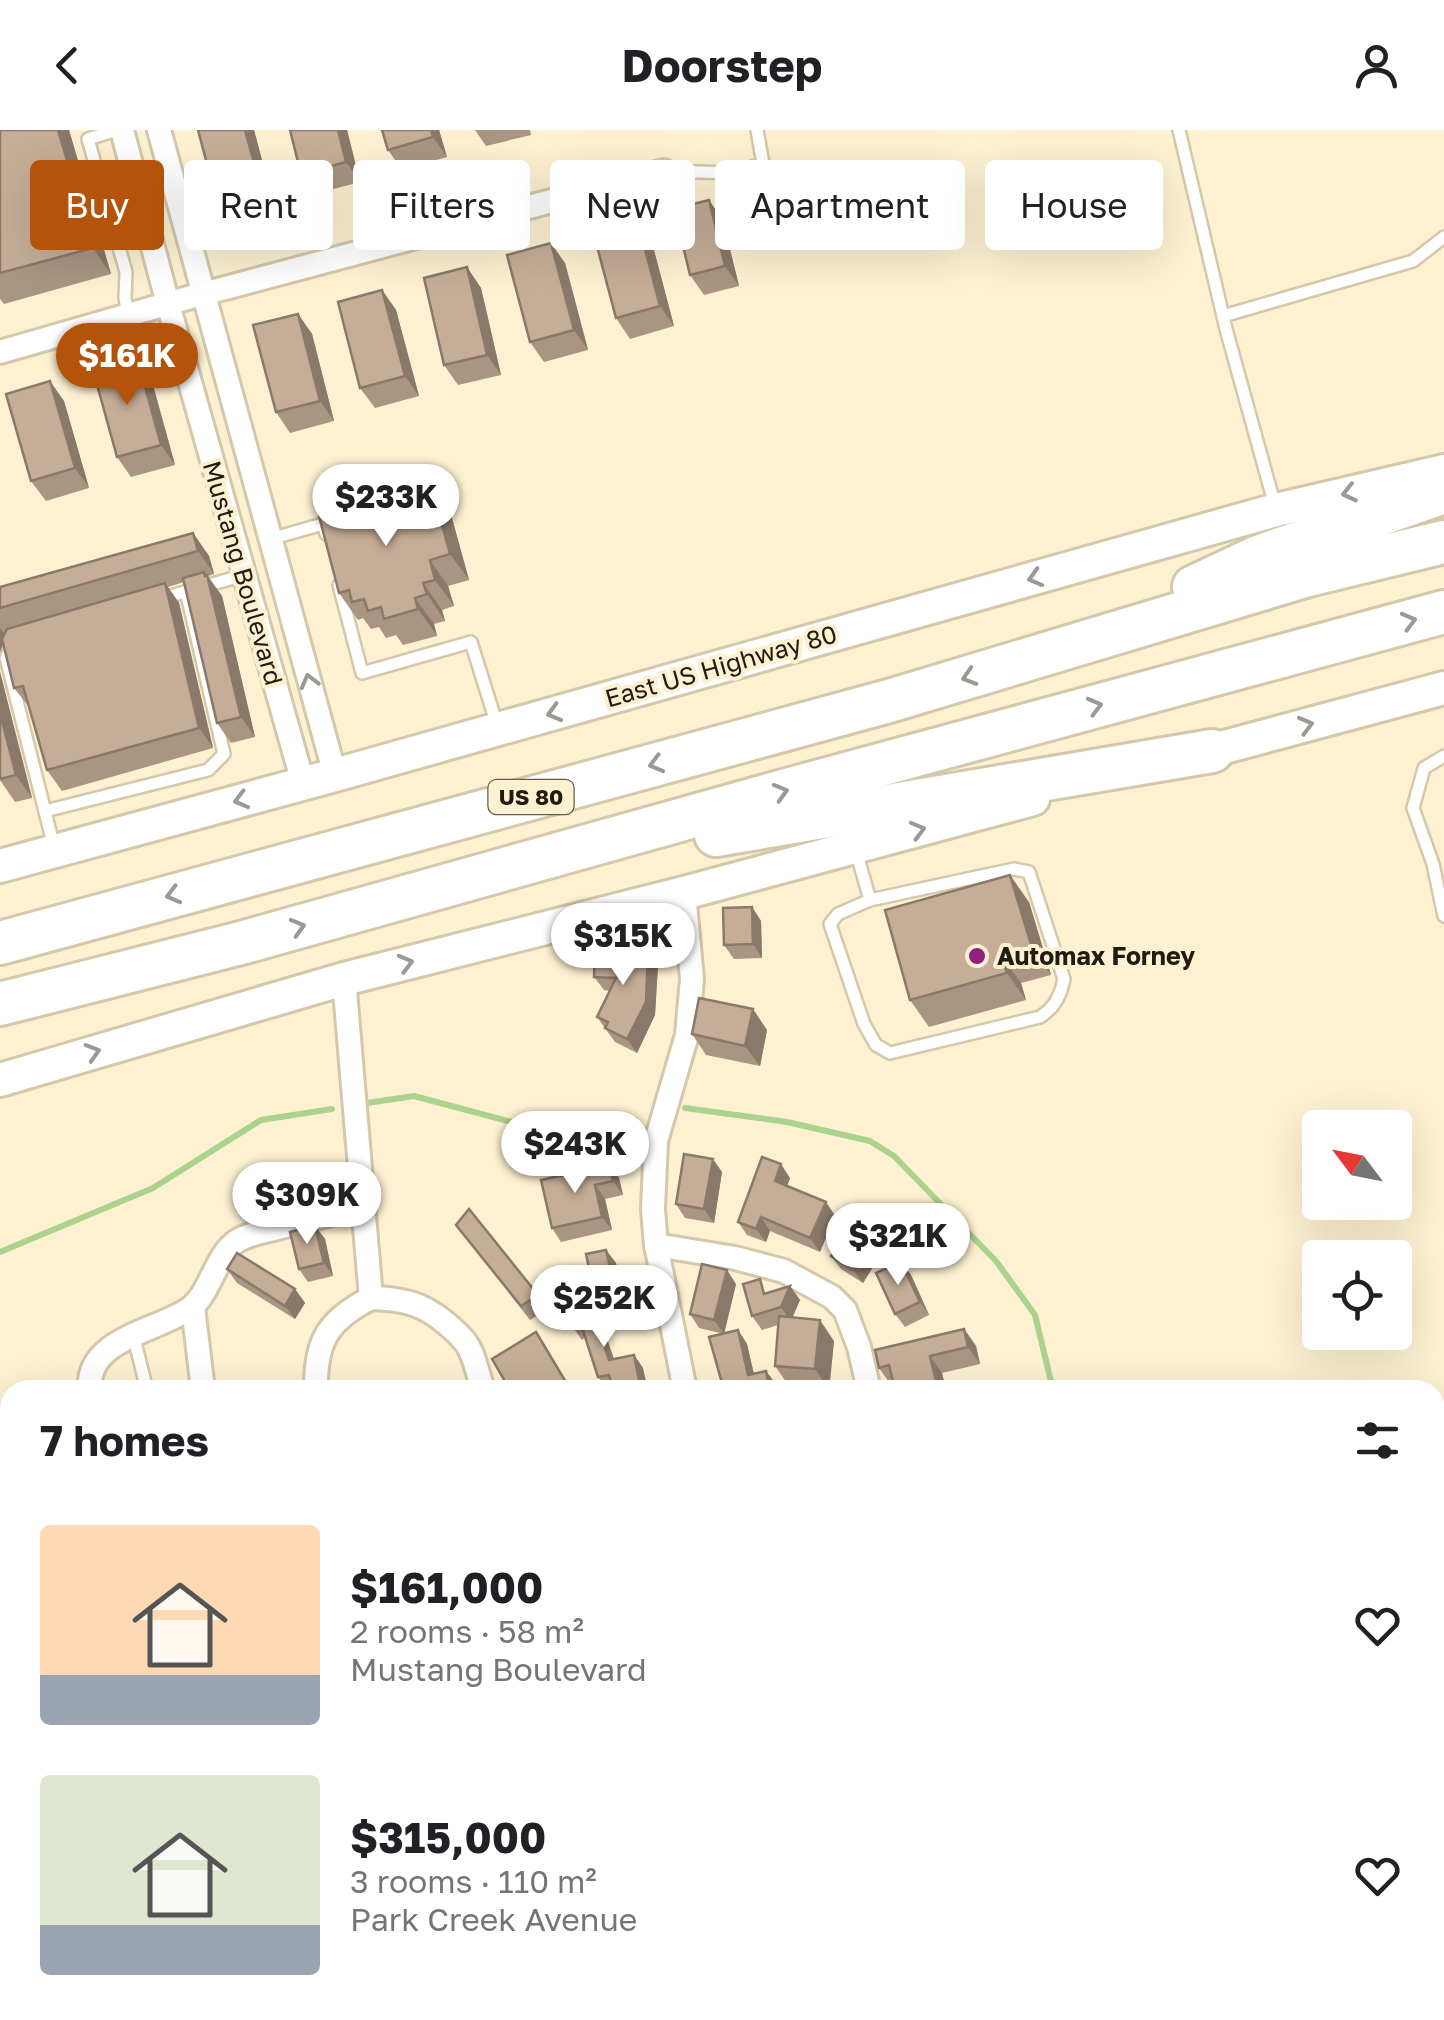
<!DOCTYPE html>
<meta charset="utf-8">
<style>
body{margin:0;font-family:"Golos Text",sans-serif;background:#f2f2f2;color:#202124;height:100vh;display:flex;flex-direction:column;font-size:38px;white-space:nowrap}
*{box-sizing:border-box;margin:0}
p{font-size:32px;color:#757577}
.icon{flex:none;width:55px;height:55px;fill:none;stroke:currentColor;stroke-width:2;stroke-linecap:round;stroke-linejoin:round}
.map{position:relative;flex:1;overflow:hidden}
.details{position:absolute;left:0px;top:1250px;width:1445px;height:640px;display:flex;flex-direction:column;background:#fff;border-radius:30px 30px 0 0;box-shadow:0 10px 40px #0002}
.details>*{flex:none}
.hud{position:absolute;left:30px;top:30px;width:1385px;height:90px;display:flex;gap:20px}
.needle{width:65px;rotate:302deg}
.fabs{position:absolute;left:1302px;top:980px;display:grid;gap:20px}
.fabs a{display:grid;place-items:center;width:110px;height:110px;border-radius:10px;background:#fff;box-shadow:0 10px 40px #0002;font-size:50px}
.price{position:absolute;translate:-50% -85px;padding:0 22px;border-radius:35px;background:#fff;color:#222;font-size:32px;line-height:65px;filter:drop-shadow(0 2px 5px #0008)}
.price::after{content:'';position:absolute;left:50%;top:60px;width:30px;height:22px;margin-left:-15px;background:inherit;clip-path:polygon(0 0,100% 0,50% 100%)}
.price.current{background:#b45309;color:#fff}
ul{padding:0;list-style:none}
li{display:flex;align-items:center;gap:30px;height:250px;padding:0 40px}
li span{display:grid;place-items:center;flex:none;width:280px;height:200px;border-radius:10px;color:#555}
li>.icon{margin-inline-start:auto}
span .icon{width:120px;height:120px;fill:#fffc;stroke-width:1}
li b{font-size:42px}
h2{display:flex;justify-content:space-between;align-items:center;height:120px;padding:0 40px;font-size:42px}
.chip{padding:0 35px;border-radius:10px;background:#fff;box-shadow:0 10px 40px #0002;font-size:35px;line-height:90px}
.chip.current{background:#b45309;color:#fff}
header{display:flex;justify-content:space-between;align-items:center;height:130px;padding:0 40px;background:#fff;font-size:45px;font-weight:700}
.map>svg:first-child{display:block}
.lines{fill:none;stroke-linecap:round;stroke-linejoin:round}
.stream{stroke:#abd38e;stroke-width:6}
.lane-casing{stroke:#d4c8aa;stroke-width:16}
.street-casing{stroke:#d4c8aa;stroke-width:28}
.secondary-casing{stroke:#d4c8aa;stroke-width:38}
.highway-casing{stroke:#d4c8aa;stroke-width:48}
.lane{stroke:#fff;stroke-width:11}
.street{stroke:#fff;stroke-width:22}
.secondary{stroke:#fff;stroke-width:32}
.highway{stroke:#fff;stroke-width:42}
.wall{fill:#a99582}
.shaded-wall{fill:#8a796a}
.building{fill:#c5ad97;stroke:#8a796a;stroke-width:2.5}
.oneway{stroke:#9b9994}
.poi-dot{fill:#921f7e;stroke:#fdf1d2;stroke-width:4}
.labels{text-anchor:middle;stroke-width:8;stroke-linejoin:round;paint-order:stroke}
.shield{fill:#fdf1d2;stroke:#625c4b;stroke-width:2.5}
.shield-label{font-size:22px;font-weight:bold;fill:#201c11}
.street-label{font-size:25px;fill:#201c11;stroke:#fdf1d2}
.poi-label{font-size:25px;font-weight:bold;fill:#201c11;stroke:#fdf1d2;text-anchor:start}
</style>
<header><svg class="icon" aria-label="back" viewBox="0 0 24 24"><path d="M15 5l-7 7 7 7"/></svg>Doorstep<svg class="icon" aria-label="person" viewBox="0 0 24 24"><circle cx="12" cy="8" r="4"/><path d="M4 21q1-7 8-7t8 7"/></svg></header>
<div class="map">
<svg width="1444" height="1890" viewBox="0 0 1444 1890">
<rect width="100%" height="100%" fill="#fdf1d2"/>
<g class="lines">
<g class="stream">
<path d="M367 973 414 966 545 1001 635 990"/>
<path d="M685 978 787 992 870 1011 894 1026 996 1131 1035 1185 1053 1260"/>
<path d="M0 1122 153 1058 261 990 332 979"/>
<path d="M1435 1607 1444 1614"/>
</g>
<g class="lane-casing">
<g id="lane">
<path d="M117 0 88 9 126 142 125 168 128 185"/>
<path d="M1179 0 1226 199 1275 376"/>
<path d="M664 41 732 43 763 34 757 0"/>
<path d="M1223 186 1413 131 1444 107"/>
<path d="M270 409 323 394 326 404"/>
<path d="M339 455 362 543 471 512 497 595"/>
<path d="M160 469 244 445"/>
<path d="M13 513 6 528 54 717"/>
<path d="M1444 626 1424 638 1413 678 1433 734 1444 786"/>
<path d="M45 681 208 640 224 624 186 461"/>
<path d="M856 721 870 770 838 784 830 794 864 894 876 915 890 923 1040 887C1055 877 1060 867 1064 849L1029 742 1014 739 870 770"/>
<path d="M133 1204 147 1260"/>
</g>
</g>
<g class="street-casing">
<g id="street">
<path d="M122 0 168 174 303 653"/>
<path d="M159 0 335 645"/>
<path d="M0 222 184 169 664 41"/>
<path d="M684 763 692 849 687 905 656 1011 653 1079 656 1115 685 1260"/>
<path d="M656 1115 735 1128 784 1141 832 1167 845 1180 859 1217 869 1260"/>
<path d="M371 1168C410 1169 429 1176 457 1203 463 1209 468 1214 471 1222 476 1234 479 1247 483 1260"/>
<path d="M193 1177 203 1260"/>
<path d="M90 1260C85 1209 157 1201 189 1179 210 1165 215 1126 237 1111 249 1103 268 1101 281 1097 309 1090 336 1083 363 1076"/>
<path d="M316 1260C315 1211 328 1190 371 1168L344 849"/>
<path d="M449 1880 452 1890"/>
<path d="M624 1880 627 1890"/>
<path d="M822 1880 824 1890"/>
</g>
</g>
<g class="secondary-casing">
<g id="secondary">
<path d="M1191 626 1444 558"/>
<path d="M0 736 335 645 1276 380 1444 341"/>
<path d="M0 950 344 849 684 763 1033 669"/>
</g>
</g>
<g class="highway-casing">
<g id="highway">
<path d="M1194 457 1258 427 1444 362"/>
<path d="M716 705 1212 621"/>
<path d="M0 813 889 571 1308 445 1444 412"/>
<path d="M0 874 241 813 787 660 1444 482"/>
</g>
</g>
<use href="#lane" class="lane"/>
<use href="#street" class="street"/>
<use href="#secondary" class="secondary"/>
<use href="#highway" class="highway"/>
</g>
<g class="wall">
<path d="M0 0H69L111 144 4 174 0 169Z"/>
<path d="M254 0 274 76 230 88 216 68Z"/>
<path d="M347 0 360 52 315 64 301 44Z"/>
<path d="M439 0 447 27 402 40 388 20Z"/>
<path d="M475 0H530L531 5 486 16Z"/>
<path d="M709 70 723 91 739 156 704 165 690 145Z"/>
<path d="M651 109 674 196 630 209 616 188Z"/>
<path d="M565 133 588 220 544 232 530 212Z"/>
<path d="M481 158 501 245 458 255 444 235Z"/>
<path d="M382 160 396 180 419 266 375 278 360 258Z"/>
<path d="M298 184 312 204 334 291 290 303 276 282Z"/>
<path d="M137 228 151 248 175 335 131 347 117 327Z"/>
<path d="M64 271 89 358 46 371 31 351Z"/>
<path d="M431 354 450 381 469 450 448 456 454 476 442 480 445 491 434 494 437 506 403 515 396 505 386 508 379 497 371 499 363 488 358 490 339 463Z"/>
<path d="M193 403 209 426 214 444 208 446 222 466 255 607 231 613 217 593 184 452 168 457 179 473 213 618 62 661 47 640 30 578 14 558 3 514 0 522V457Z"/>
<path d="M0 542 32 668 15 672 0 650Z"/>
<path d="M1029 772 1051 845 1021 853 1026 870 929 897 910 870Z"/>
<path d="M752 777 761 791 762 828 734 829 724 815Z"/>
<path d="M658 835 655 885 637 923 615 912 597 887 609 861 604 860 594 847Z"/>
<path d="M767 900 760 936 706 925 692 904Z"/>
<path d="M610 1035 619 1048 623 1065 605 1069 612 1100 561 1112 552 1098Z"/>
<path d="M722 1042 714 1093 685 1088 676 1074Z"/>
<path d="M790 1048 787 1056 826 1072 835 1086 820 1122 770 1101 766 1112 747 1105 738 1092Z"/>
<path d="M456 1095 538 1165 548 1179 530 1190Z"/>
<path d="M315 1096 325 1109 333 1146 308 1152 299 1139Z"/>
<path d="M881 1096 890 1109 863 1153 841 1139 831 1126Z"/>
<path d="M606 1120 616 1133 628 1189 607 1194 598 1180Z"/>
<path d="M901 1132 911 1145 929 1185 905 1197 895 1184Z"/>
<path d="M227 1139 295 1159 305 1173 295 1189 237 1153Z"/>
<path d="M736 1154 724 1204 738 1200 747 1214 754 1244 776 1254 777 1260H724V1204L699 1198 690 1184Z"/>
<path d="M790 1156 800 1170 792 1187 834 1211 829 1260 789 1256 775 1236 778 1195 762 1200 752 1186 769 1163Z"/>
<path d="M589 1169 598 1183 614 1229 634 1225 643 1238 613 1259 607 1260 598 1247 585 1207 582 1210 572 1196Z"/>
<path d="M964 1199 976 1216 980 1234 942 1243 946 1260H895L894 1254 891 1255 879 1238Z"/>
<path d="M545 1216 572 1260H510Z"/>
<path d="M464 1880H486L471 1890Z"/>
<path d="M636 1880H695L676 1890H641Z"/>
</g>
<g class="shaded-wall">
<path d="M58 0H69L111 144 93 118Z"/>
<path d="M245 0H254L274 76 260 55Z"/>
<path d="M338 0H347L360 52 346 32Z"/>
<path d="M431 0H439L447 27 433 7Z"/>
<path d="M709 70 723 91 739 156 725 136Z"/>
<path d="M637 89 651 109 674 196 660 176Z"/>
<path d="M551 113 565 133 588 220 574 200Z"/>
<path d="M467 137 481 158 501 245 487 225Z"/>
<path d="M382 160 396 180 419 266 405 246Z"/>
<path d="M298 184 312 204 334 291 320 271Z"/>
<path d="M137 228 151 248 175 335 161 315Z"/>
<path d="M50 251 64 271 89 358 75 338Z"/>
<path d="M431 354 450 381 469 450 450 424Z"/>
<path d="M193 403 209 426 214 444 198 421Z"/>
<path d="M430 430 448 456 454 476 435 450Z"/>
<path d="M204 442 222 466 255 607 241 587Z"/>
<path d="M165 453 179 473 213 618 199 598Z"/>
<path d="M423 453 442 480 445 491 427 464Z"/>
<path d="M415 468 434 494 437 506 418 479Z"/>
<path d="M0 498 6 506 0 522Z"/>
<path d="M0 542 32 668 16 645 0 583Z"/>
<path d="M1010 745 1029 772 1051 845 1032 818Z"/>
<path d="M752 777 761 791 762 828 753 814Z"/>
<path d="M648 821 658 835 655 885 637 923 627 909Z"/>
<path d="M1002 827 1021 853 1026 870 1007 843Z"/>
<path d="M753 879 767 900 760 936 745 916Z"/>
<path d="M713 1029 722 1042 714 1093 704 1079Z"/>
<path d="M781 1034 790 1048 784 1064 775 1051Z"/>
<path d="M610 1035 619 1048 623 1065 613 1051Z"/>
<path d="M595 1055 605 1069 612 1100 602 1087Z"/>
<path d="M826 1072 835 1086 820 1122 810 1108Z"/>
<path d="M761 1087 770 1101 766 1112 756 1099Z"/>
<path d="M315 1096 325 1109 333 1146 324 1133Z"/>
<path d="M881 1096 890 1109 863 1153 853 1140Z"/>
<path d="M606 1120 616 1133 628 1189 618 1175Z"/>
<path d="M901 1132 911 1145 929 1185 920 1172Z"/>
<path d="M727 1140 736 1154 724 1204 714 1190Z"/>
<path d="M790 1156 800 1170 791 1191 781 1177Z"/>
<path d="M295 1159 305 1173 295 1189 285 1176Z"/>
<path d="M589 1169 598 1183 619 1244 609 1230Z"/>
<path d="M820 1190 834 1211 829 1260 815 1239Z"/>
<path d="M964 1199 976 1216 980 1234 968 1217Z"/>
<path d="M738 1200 747 1214 757 1259 748 1245Z"/>
<path d="M634 1225 643 1238 648 1260H641Z"/>
<path d="M930 1226 942 1243 946 1260H938Z"/>
<path d="M766 1241 776 1254 777 1260H770Z"/>
<path d="M785 1880H791L794 1890H788Z"/>
</g>
<g class="building">
<path d="M0 0H58L93 118 0 143Z"/>
<path d="M198 0H245L260 55 216 68Z"/>
<path d="M290 0H338L346 32 301 44Z"/>
<path d="M382 0H431L433 7 388 20Z"/>
<path d="M709 70 725 136 690 145 674 79Z"/>
<path d="M637 89 660 176 616 188 593 101Z"/>
<path d="M551 113 574 200 530 212 507 125Z"/>
<path d="M467 137 487 225 444 235 424 148Z"/>
<path d="M382 160 405 246 360 258 338 172Z"/>
<path d="M298 184 320 271 276 282 253 195Z"/>
<path d="M137 228 161 315 117 327 93 240Z"/>
<path d="M50 251 75 338 31 351 6 264Z"/>
<path d="M431 354 450 424 430 430 435 450 423 453 427 464 415 468 418 479 384 489 381 477 368 481 364 469 352 472 349 460 339 463 319 386Z"/>
<path d="M193 403 198 421 0 478V457Z"/>
<path d="M204 442 205 446 207 445 241 587 217 593 183 448Z"/>
<path d="M165 453 199 598 47 640 23 556 14 558 2 509 7 499Z"/>
<path d="M0 583 16 645 0 649Z"/>
<path d="M1010 745 1032 818 1002 827 1007 843 910 870 885 780Z"/>
<path d="M752 777 753 814 724 815 723 778Z"/>
<path d="M595 819 648 821 646 872 627 909 605 898 608 892 597 887 616 848 594 847Z"/>
<path d="M699 868 753 879 745 916 692 904Z"/>
<path d="M684 1024 713 1029 704 1079 676 1074Z"/>
<path d="M762 1027 781 1034 775 1051 826 1072 810 1108 761 1087 756 1099 738 1092Z"/>
<path d="M610 1035 613 1051 595 1055 602 1087 552 1098 541 1050Z"/>
<path d="M469 1079 538 1165 521 1176 456 1095Z"/>
<path d="M859 1082 881 1096 853 1140 831 1126Z"/>
<path d="M315 1096 324 1133 299 1139 290 1102Z"/>
<path d="M606 1120 618 1175 598 1180 586 1124Z"/>
<path d="M237 1123 295 1159 285 1176 227 1139Z"/>
<path d="M901 1132 920 1172 895 1184 876 1143Z"/>
<path d="M702 1134 727 1140 714 1190 690 1184Z"/>
<path d="M760 1149 764 1164 790 1156 781 1177 752 1186 743 1154Z"/>
<path d="M589 1169 609 1230 634 1225 641 1260H613L609 1245 598 1247 580 1191 572 1196 568 1174Z"/>
<path d="M779 1186 820 1190 815 1239 775 1236Z"/>
<path d="M964 1199 968 1217 930 1226 938 1260H895L889 1235 879 1238 875 1220Z"/>
<path d="M738 1200 748 1245 766 1241 770 1260H724L709 1207Z"/>
<path d="M536 1202 567 1254 555 1257 557 1260H510L492 1229Z"/>
<path d="M636 1880H659L641 1890Z"/>
<path d="M736 1880H785L788 1890H738Z"/>
<path d="M876 1885 877 1890H853Z"/>
</g>
<defs><path id="oneway-chevron" d="M-2-3.5L2.5 0L-2 3.5" fill="none" stroke-width="1.6" stroke-linecap="round" stroke-linejoin="round" transform="scale(2.5)"/></defs>
<g class="oneway">
<use href="#oneway-chevron" transform="translate(1349 363) rotate(167)"/>
<use href="#oneway-chevron" transform="translate(1035 448) rotate(164)"/>
<use href="#oneway-chevron" transform="translate(1409 491) rotate(-15)"/>
<use href="#oneway-chevron" transform="translate(969 547) rotate(163)"/>
<use href="#oneway-chevron" transform="translate(309 551) rotate(-105)"/>
<use href="#oneway-chevron" transform="translate(1095 576) rotate(-15)"/>
<use href="#oneway-chevron" transform="translate(554 583) rotate(164)"/>
<use href="#oneway-chevron" transform="translate(1306 595) rotate(-15)"/>
<use href="#oneway-chevron" transform="translate(656 634) rotate(165)"/>
<use href="#oneway-chevron" transform="translate(781 662) rotate(-16)"/>
<use href="#oneway-chevron" transform="translate(241 670) rotate(165)"/>
<use href="#oneway-chevron" transform="translate(918 700) rotate(-15)"/>
<use href="#oneway-chevron" transform="translate(173 765) rotate(165)"/>
<use href="#oneway-chevron" transform="translate(298 797) rotate(-16)"/>
<use href="#oneway-chevron" transform="translate(406 833) rotate(-15)"/>
<use href="#oneway-chevron" transform="translate(93 922) rotate(-17)"/>
</g>
<circle class="poi-dot" cx="977" cy="826" r="10"/>
<g class="labels">
<rect class="shield" x="488.5" y="650" width="85" height="34" rx="8"/>
<g class="shield-label">
<text x="531" y="675">US 80</text>
</g>
<g class="street-label">
<text transform="translate(243 443) rotate(74)" y="9">Mustang Boulevard</text>
<text transform="translate(721 536) rotate(-16)" y="9">East US Highway 80</text>
</g>
<g class="poi-label">
<text x="997" y="835">Automax Forney</text>
</g>
</g>
</svg>
<div class="fabs">
<a><svg class="needle" viewBox="-14 -14 28 28"><path d="M0-13l5 13h-10z" fill="#e53935"/><path d="M0 13l5-13h-10z" fill="#757577"/></svg></a>
<a><svg class="icon" aria-label="locate" viewBox="0 0 24 24"><circle cx="12" cy="12" r="6"/><path d="M12 2v4M12 18v4M2 12h4M18 12h4"/></svg></a>
</div>
<b class="price current" style="left:127px;top:278px">$161K</b>
<b class="price" style="left:386px;top:419px">$233K</b>
<b class="price" style="left:623px;top:858px">$315K</b>
<b class="price" style="left:575px;top:1066px">$243K</b>
<b class="price" style="left:307px;top:1117px">$309K</b>
<b class="price" style="left:898px;top:1158px">$321K</b>
<b class="price" style="left:604px;top:1220px">$252K</b>
<div class="hud">
<a class="chip current">Buy</a>
<a class="chip">Rent</a>
<a class="chip">Filters</a>
<a class="chip">New</a>
<a class="chip">Apartment</a>
<a class="chip">House</a>
</div>
<section class="details">
<h2>7 homes<svg class="icon" aria-label="filters" viewBox="0 0 24 24"><path d="M4 7h16M4 17h16"/><circle cx="9" cy="7" r="2"/><circle cx="15" cy="17" r="2"/></svg></h2>
<ul>
<li><span style="background:linear-gradient(#ffd9b3 75%,#9aa5b1 0)"><svg class="icon" aria-label="home" viewBox="0 0 24 24"><path d="M3 11l9-7 9 7M6 9v11h12V9"/></svg></span><div><b>$161,000</b><p>2 rooms · 58 m²</p><p>Mustang Boulevard</p></div><svg class="icon" aria-label="heart" viewBox="0 0 24 24"><path d="M12 20l-8-8c-3-5 5-10 8-4 3-6 11-1 8 4z"/></svg></li>
<li><span style="background:linear-gradient(#dfe7d0 75%,#9aa5b1 0)"><svg class="icon" aria-label="home" viewBox="0 0 24 24"><path d="M3 11l9-7 9 7M6 9v11h12V9"/></svg></span><div><b>$315,000</b><p>3 rooms · 110 m²</p><p>Park Creek Avenue</p></div><svg class="icon" aria-label="heart" viewBox="0 0 24 24"><path d="M12 20l-8-8c-3-5 5-10 8-4 3-6 11-1 8 4z"/></svg></li>
</ul>
</section>
</div>
